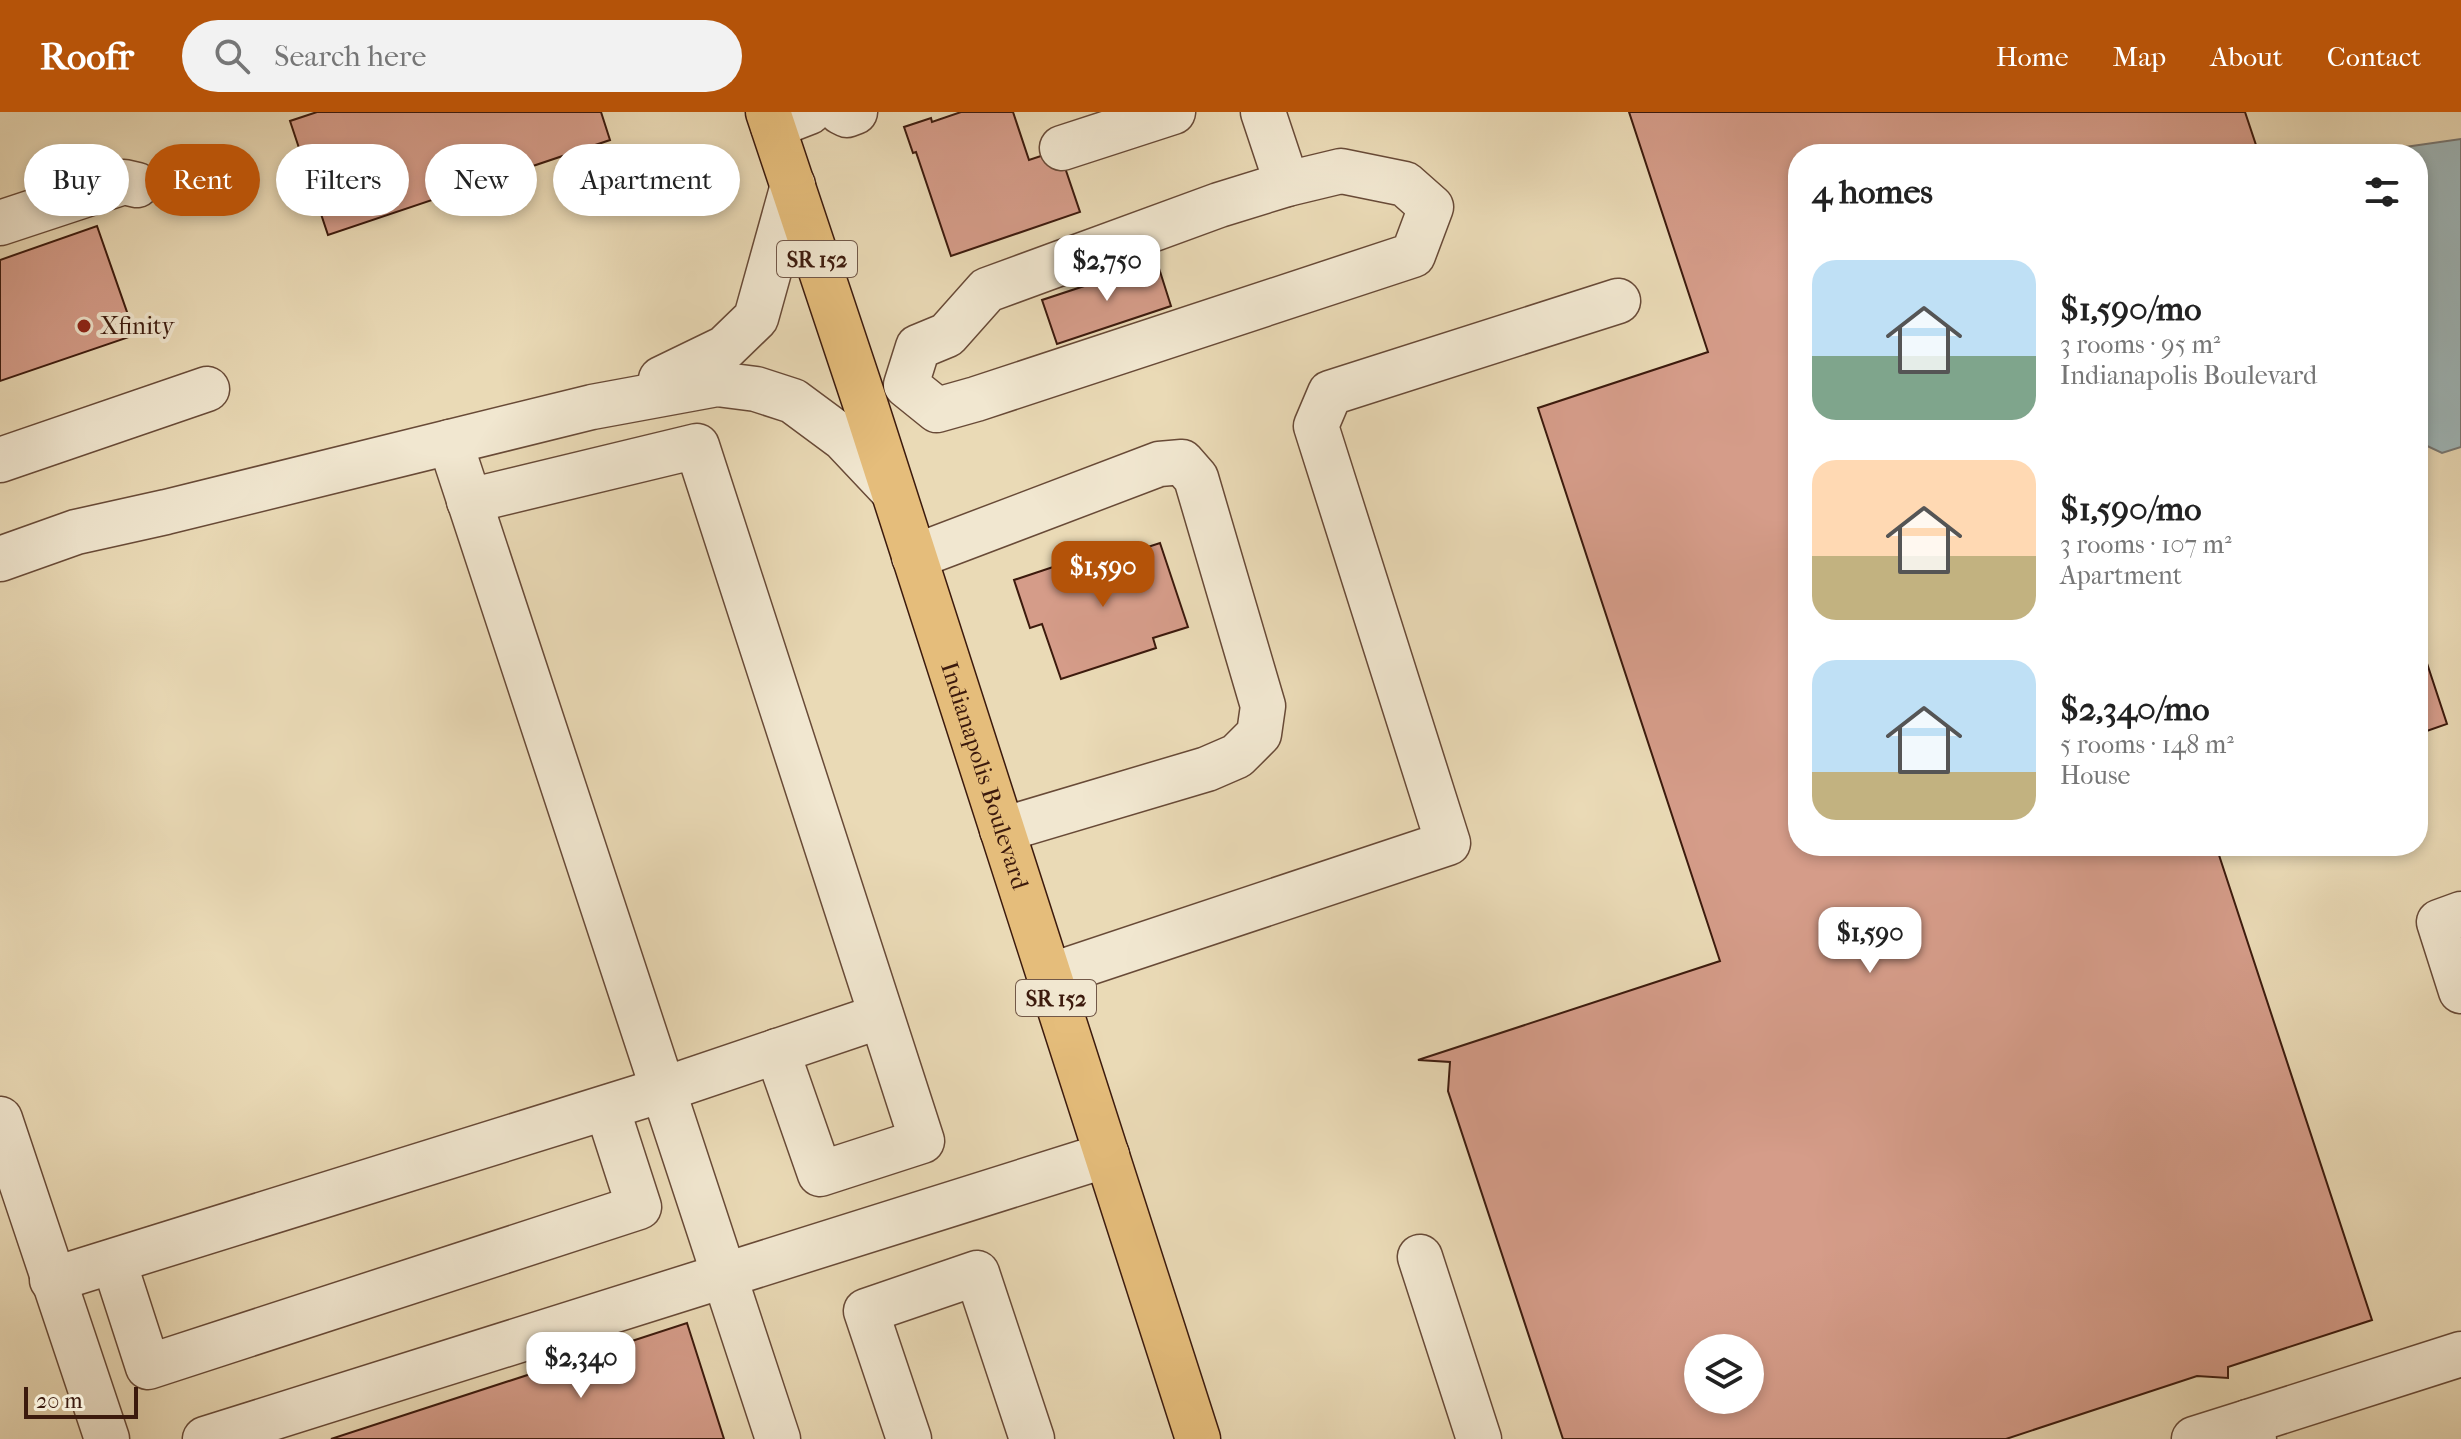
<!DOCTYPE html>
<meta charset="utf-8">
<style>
body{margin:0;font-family:"IM FELL French Canon",serif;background:#f2f2f2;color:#222;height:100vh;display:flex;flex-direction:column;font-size:30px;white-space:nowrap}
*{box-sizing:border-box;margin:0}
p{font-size:26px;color:#767676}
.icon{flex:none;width:44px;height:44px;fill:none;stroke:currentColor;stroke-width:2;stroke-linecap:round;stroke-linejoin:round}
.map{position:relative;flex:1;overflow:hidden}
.side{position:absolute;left:1788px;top:32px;width:640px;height:712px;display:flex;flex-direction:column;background:#fff;border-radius:32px;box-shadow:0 4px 12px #0003}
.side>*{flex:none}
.banner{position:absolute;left:24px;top:32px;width:760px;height:72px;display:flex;gap:16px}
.tools{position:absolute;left:1684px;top:1222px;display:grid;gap:16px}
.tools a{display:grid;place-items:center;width:80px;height:80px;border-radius:50%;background:#fff;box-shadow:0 4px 12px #0003;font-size:40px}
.scale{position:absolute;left:24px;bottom:20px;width:114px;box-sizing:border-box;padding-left:8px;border:4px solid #3c1a0d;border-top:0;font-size:22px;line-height:28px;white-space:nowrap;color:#3c1a0d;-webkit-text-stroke:6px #f1e7d0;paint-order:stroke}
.price{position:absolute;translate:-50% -68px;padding:0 18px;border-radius:16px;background:#fff;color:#222;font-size:26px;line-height:52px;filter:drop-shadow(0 2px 4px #0008)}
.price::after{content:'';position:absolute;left:50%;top:48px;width:24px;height:18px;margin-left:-12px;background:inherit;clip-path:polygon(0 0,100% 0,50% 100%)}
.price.active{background:#b45309;color:#fff}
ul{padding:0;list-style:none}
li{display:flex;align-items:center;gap:24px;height:200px;padding:0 24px}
li span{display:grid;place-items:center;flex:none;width:224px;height:160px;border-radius:24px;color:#555}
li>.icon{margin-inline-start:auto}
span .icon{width:96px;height:96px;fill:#fffc;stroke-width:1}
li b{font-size:34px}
h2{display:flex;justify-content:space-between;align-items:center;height:96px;padding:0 24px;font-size:34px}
.tag{padding:0 28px;border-radius:36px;background:#fff;box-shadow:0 4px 12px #0003;font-size:28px;line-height:72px}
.tag.active{background:#b45309;color:#fff}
header{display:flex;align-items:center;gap:48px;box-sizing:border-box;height:112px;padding:0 40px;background:#b45309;color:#fff}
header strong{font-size:38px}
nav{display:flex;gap:44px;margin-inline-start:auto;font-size:28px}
.search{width:560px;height:72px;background:#f2f2f2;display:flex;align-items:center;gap:20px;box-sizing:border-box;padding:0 28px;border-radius:44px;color:#767676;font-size:30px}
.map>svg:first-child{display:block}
.water{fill:#9eb7ba;stroke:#777875;stroke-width:2}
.building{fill:#d59c89;stroke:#3c1a0d;stroke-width:2;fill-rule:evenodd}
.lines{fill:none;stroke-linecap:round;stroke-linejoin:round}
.minor-casing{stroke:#684a37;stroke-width:47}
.major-casing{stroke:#3c1a0d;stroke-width:47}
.minor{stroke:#f1e7d0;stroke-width:44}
.major{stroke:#e5bd7b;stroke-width:44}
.poi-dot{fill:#8f2418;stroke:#f1e7d0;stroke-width:3}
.labels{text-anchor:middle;stroke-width:8;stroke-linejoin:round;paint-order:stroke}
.shield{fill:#f1e7d0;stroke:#725848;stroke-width:2}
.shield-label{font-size:22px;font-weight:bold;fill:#3c1a0d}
.poi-label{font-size:24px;fill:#3c1a0d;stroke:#f1e7d0;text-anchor:start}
.street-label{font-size:24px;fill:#3c1a0d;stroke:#f1e7d0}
</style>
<header>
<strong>Roofr</strong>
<div class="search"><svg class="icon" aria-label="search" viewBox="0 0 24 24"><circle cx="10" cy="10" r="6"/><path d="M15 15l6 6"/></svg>Search here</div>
<nav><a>Home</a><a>Map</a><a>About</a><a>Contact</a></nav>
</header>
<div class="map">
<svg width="2461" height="1327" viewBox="0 0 2461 1327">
<rect width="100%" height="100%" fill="#eadab6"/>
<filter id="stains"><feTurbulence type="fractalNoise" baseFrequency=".0025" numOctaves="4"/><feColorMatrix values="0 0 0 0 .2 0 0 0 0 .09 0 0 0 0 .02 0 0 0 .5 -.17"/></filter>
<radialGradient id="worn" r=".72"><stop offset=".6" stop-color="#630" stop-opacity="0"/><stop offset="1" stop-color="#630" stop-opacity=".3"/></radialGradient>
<path class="water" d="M2461 27V335L2442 341 2425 333 2418 311V42H2385L2398 36Z"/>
<g class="building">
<path d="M317 0H601L610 28 328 123 290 9Z"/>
<path d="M961 0H1013L1029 48 1059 38 1080 100 951 144 916 40 913 41 904 15 931 6 932 10Z"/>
<path d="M1629 0H2245L2259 42H1798V734H2216L2372 1208 2228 1255V1266L2197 1264 2006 1327H1563L1448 979 1450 950 1418 948 1720 849 1538 296 1708 240ZM1698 1236H1750V1288H1698Z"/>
<path d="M97 114 135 223 0 269V148Z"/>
<path d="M1157 150 1171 194 1057 232 1042 188Z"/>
<path d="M1160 431 1188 515 1153 526 1156 536 1061 567 1042 512 1030 516 1014 468 1068 450 1071 460Z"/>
<path d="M2418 524 2447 612 2418 622Z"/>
<path d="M687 1211 724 1327H331Z"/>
</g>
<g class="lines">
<g class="minor-casing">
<g id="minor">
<path d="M841 0 847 3 855 0"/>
<path d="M1263 0 1287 72"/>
<path d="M773 14 809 0"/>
<path d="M1062 36 1173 0"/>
<path d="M1341 59 1405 72 1431 95 1413 143 976 287 937 298 906 273 918 235 947 223 987 178 1219 93 1287 72Z"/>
<path d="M0 111 124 70 137 73"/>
<path d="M661 267 725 236 756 206 793 73"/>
<path d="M450 330 778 1327"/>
<path d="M0 348 207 277"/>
<path d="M469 389 697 334 922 1029 820 1062 777 939"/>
<path d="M914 445 1159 352 1182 350 1196 366 1263 594 1259 622 1237 644 1207 657 1002 718"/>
<path d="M0 447 76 420 166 400 592 295 717 272 756 277 793 289 843 326 892 378"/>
<path d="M2461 802 2439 810 2461 879"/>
<path d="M1049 864 1448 731 1316 314 1330 281 1618 189"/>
<path d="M0 1007 107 1327"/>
<path d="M1420 1145 1479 1327"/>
<path d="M114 1150 148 1255 639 1095 607 996"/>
<path d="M52 1168 662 978 881 904"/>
<path d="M205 1327 1107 1043"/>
<path d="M909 1327 866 1199 977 1161 1032 1327"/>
<path d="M2194 1327 2248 1310"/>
<path d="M2254 1327 2248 1310 2461 1242"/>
</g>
</g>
<g class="major-casing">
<g id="major">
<path id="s1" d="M768 0 864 288 1198 1327"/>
</g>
</g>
<use href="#minor" class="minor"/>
<use href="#major" class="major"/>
</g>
<circle class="poi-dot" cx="84" cy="214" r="8"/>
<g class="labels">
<g class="shield">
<rect x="777" y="129" width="80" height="36" rx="6"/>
<rect x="1016" y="868" width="80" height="36" rx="6"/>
</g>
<g class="shield-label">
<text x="817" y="155">SR 152</text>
<text x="1056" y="894">SR 152</text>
</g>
<g class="poi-label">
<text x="100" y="222">Xfinity</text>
</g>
<g class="street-label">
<text dy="8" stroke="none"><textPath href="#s1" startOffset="698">Indianapolis Boulevard</textPath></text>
</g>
</g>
<rect width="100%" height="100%" filter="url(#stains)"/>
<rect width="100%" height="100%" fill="url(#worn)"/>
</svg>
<div class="tools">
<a><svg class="icon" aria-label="layers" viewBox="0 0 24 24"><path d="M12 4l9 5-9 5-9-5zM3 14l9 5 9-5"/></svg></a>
</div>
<div class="scale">20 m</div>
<b class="price" style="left:1107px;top:191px">$2,750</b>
<b class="price active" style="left:1103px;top:497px">$1,590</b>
<b class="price" style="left:1870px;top:863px">$1,590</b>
<b class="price" style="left:581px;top:1288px">$2,340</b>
<div class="banner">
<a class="tag">Buy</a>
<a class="tag active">Rent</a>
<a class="tag">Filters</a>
<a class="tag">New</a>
<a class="tag">Apartment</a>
</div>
<section class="side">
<h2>4 homes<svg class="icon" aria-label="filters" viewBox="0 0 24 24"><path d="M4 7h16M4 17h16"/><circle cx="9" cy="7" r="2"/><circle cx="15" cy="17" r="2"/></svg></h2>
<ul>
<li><span style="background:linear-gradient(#bfe0f5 60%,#7fa58c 0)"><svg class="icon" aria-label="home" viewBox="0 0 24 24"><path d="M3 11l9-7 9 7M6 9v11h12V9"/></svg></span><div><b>$1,590/mo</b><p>3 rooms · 95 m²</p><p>Indianapolis Boulevard</p></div></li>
<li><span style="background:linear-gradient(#ffd9b3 60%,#c2b280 0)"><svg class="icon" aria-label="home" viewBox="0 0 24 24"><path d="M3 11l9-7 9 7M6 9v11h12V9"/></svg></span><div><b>$1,590/mo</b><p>3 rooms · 107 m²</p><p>Apartment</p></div></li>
<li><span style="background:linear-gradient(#bfe0f5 70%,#c2b280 0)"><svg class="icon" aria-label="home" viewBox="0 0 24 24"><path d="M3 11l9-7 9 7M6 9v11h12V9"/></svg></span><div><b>$2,340/mo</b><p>5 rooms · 148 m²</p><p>House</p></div></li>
</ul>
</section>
</div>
